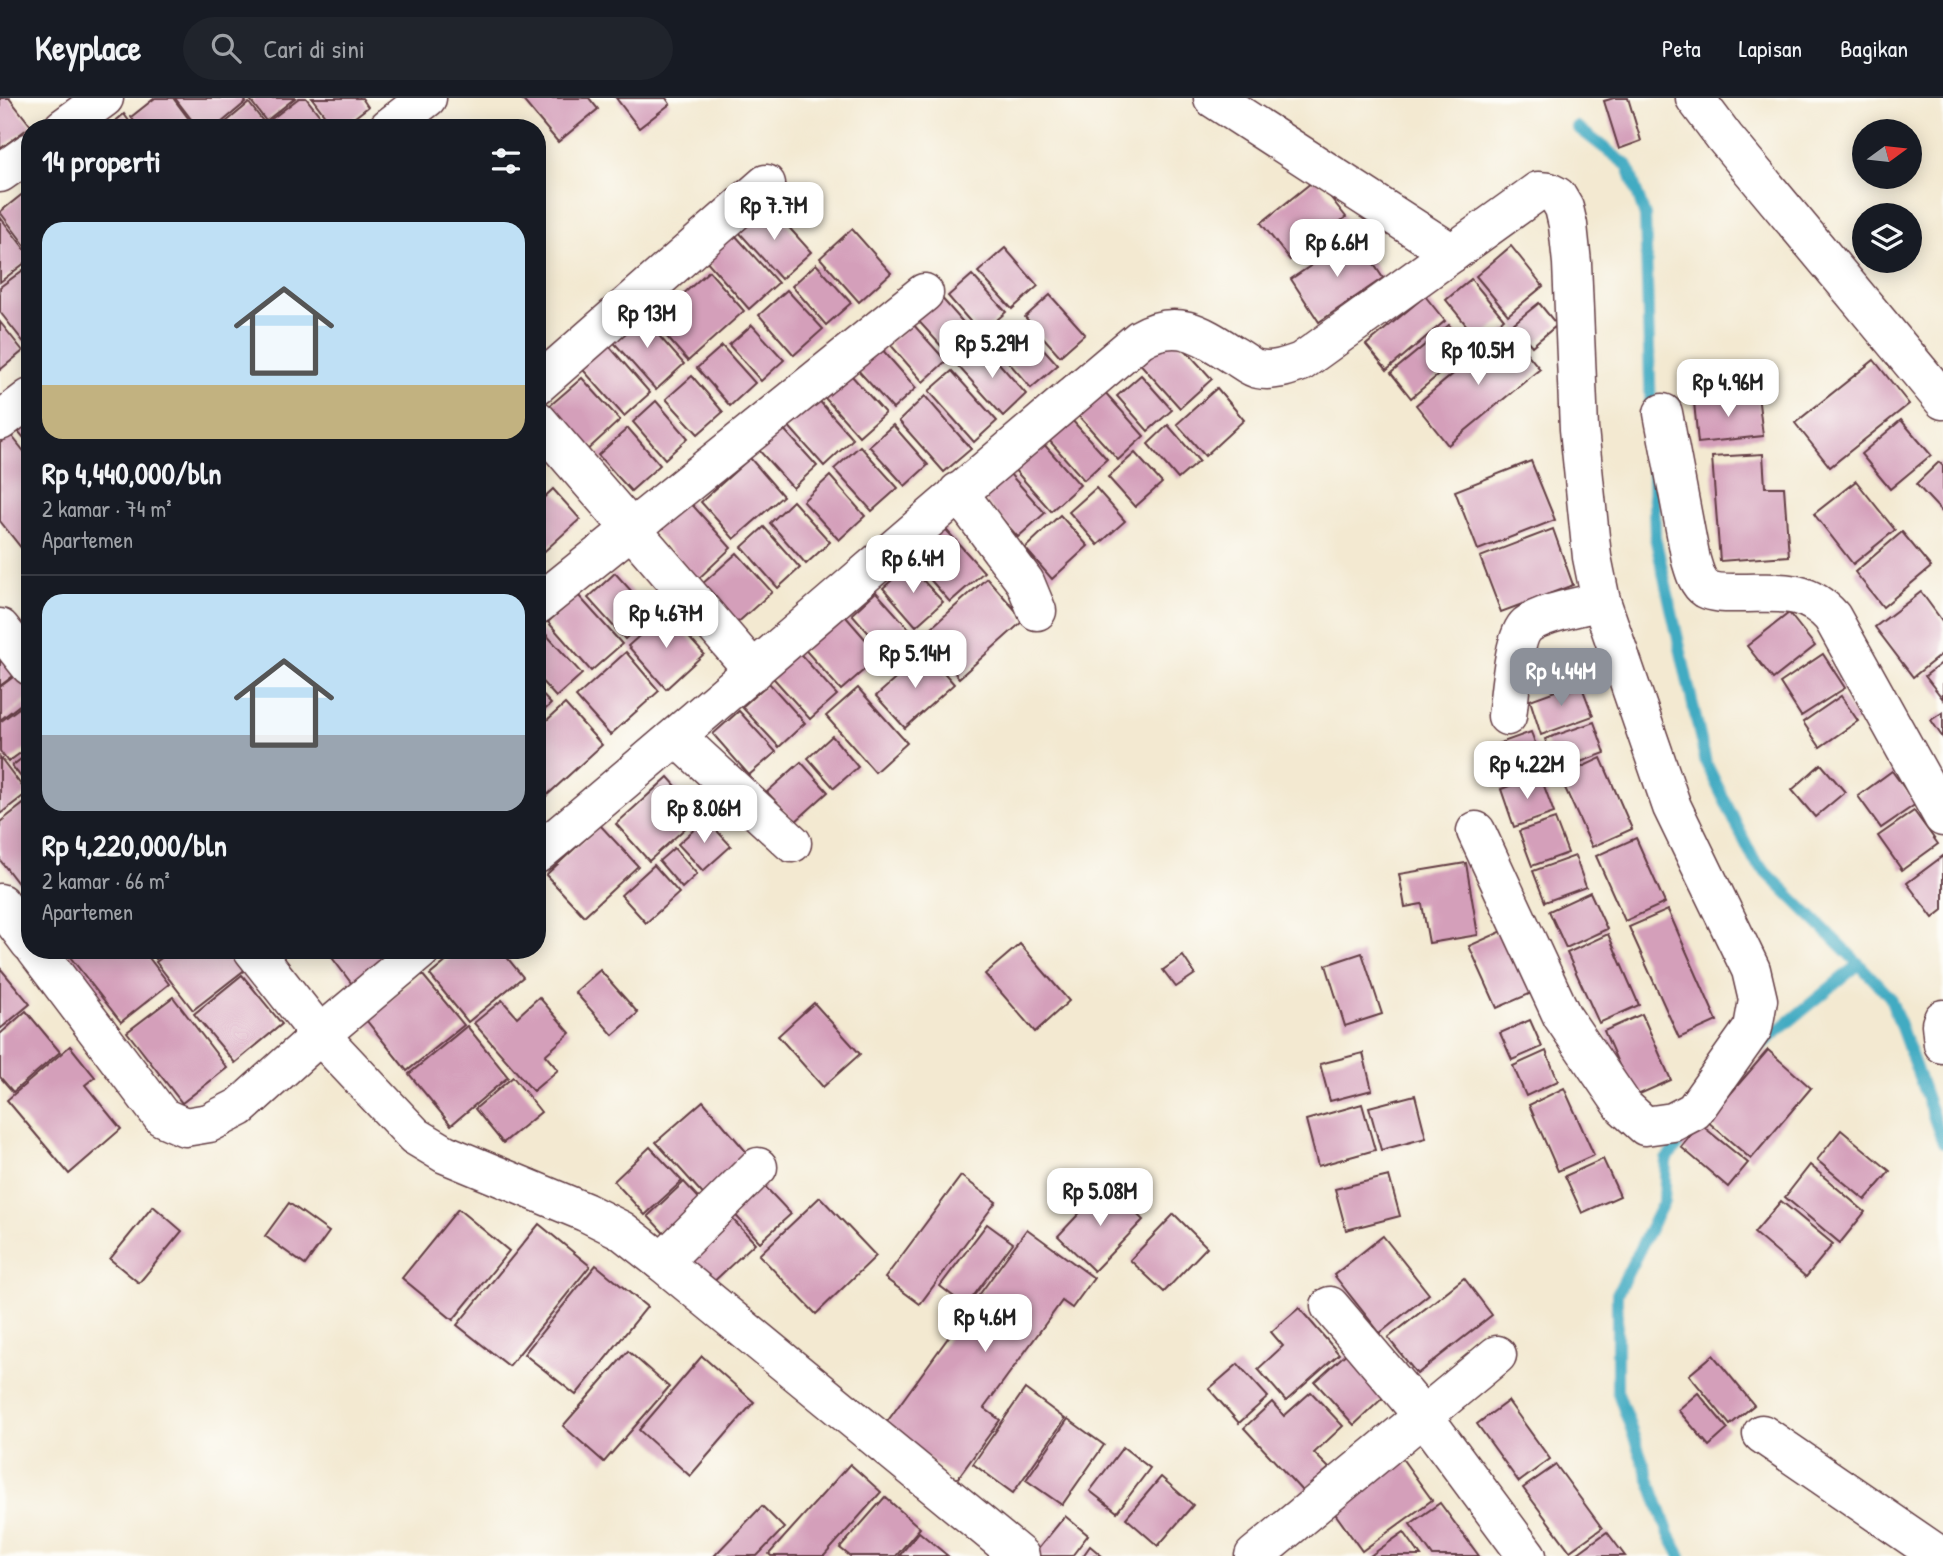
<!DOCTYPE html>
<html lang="id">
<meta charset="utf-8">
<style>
body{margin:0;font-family:"Patrick Hand",sans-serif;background:#20242c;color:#f1f3f6;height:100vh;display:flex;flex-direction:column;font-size:26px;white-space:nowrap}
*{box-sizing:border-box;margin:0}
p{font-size:23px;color:#9ea1a6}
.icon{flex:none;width:38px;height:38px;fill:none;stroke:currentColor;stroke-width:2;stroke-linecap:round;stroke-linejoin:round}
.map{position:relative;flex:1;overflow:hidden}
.panel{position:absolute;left:21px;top:21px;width:525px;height:840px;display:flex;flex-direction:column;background:#171b24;border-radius:28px;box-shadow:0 4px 18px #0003}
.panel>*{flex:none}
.needle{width:46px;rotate:75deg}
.buttons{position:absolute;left:1852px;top:21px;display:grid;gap:14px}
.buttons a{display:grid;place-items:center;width:70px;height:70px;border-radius:50%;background:#171b24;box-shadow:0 4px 18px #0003;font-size:35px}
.price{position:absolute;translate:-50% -60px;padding:0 16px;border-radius:14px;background:#fff;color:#222;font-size:23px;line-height:46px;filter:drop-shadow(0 2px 4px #0008)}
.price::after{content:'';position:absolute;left:50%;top:42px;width:21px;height:16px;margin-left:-10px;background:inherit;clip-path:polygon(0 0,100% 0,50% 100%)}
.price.current{background:#8c9099;color:#fff}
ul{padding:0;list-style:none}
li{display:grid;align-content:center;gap:14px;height:371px;padding:0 21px}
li+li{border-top:2px solid #363941}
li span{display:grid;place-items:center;height:217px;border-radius:21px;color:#555}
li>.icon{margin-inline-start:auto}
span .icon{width:126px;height:126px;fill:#fffc;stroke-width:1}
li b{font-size:30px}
h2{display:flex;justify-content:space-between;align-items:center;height:84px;padding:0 21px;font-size:30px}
header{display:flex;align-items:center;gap:42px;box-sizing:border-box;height:98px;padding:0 35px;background:#171b24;border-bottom:2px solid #363941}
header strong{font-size:33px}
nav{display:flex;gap:38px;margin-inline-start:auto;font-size:24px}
.search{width:490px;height:63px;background:#20242c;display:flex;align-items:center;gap:18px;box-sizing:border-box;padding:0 24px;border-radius:38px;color:#9ea1a6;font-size:26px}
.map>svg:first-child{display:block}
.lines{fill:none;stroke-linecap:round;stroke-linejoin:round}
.stream{stroke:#43abc2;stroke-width:12}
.building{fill:#d49fba}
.minor-casing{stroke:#633d44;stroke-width:41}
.minor{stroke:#fff;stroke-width:38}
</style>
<header>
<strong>Keyplace</strong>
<div class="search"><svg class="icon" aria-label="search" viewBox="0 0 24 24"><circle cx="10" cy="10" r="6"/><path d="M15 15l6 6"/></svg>Cari di sini</div>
<nav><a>Peta</a><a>Lapisan</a><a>Bagikan</a></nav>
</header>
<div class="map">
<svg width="1943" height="1458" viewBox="0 0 1943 1458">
<rect width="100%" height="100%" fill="#fdfcf7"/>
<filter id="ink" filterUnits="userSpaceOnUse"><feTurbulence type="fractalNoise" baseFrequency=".0143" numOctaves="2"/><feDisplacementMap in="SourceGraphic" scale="14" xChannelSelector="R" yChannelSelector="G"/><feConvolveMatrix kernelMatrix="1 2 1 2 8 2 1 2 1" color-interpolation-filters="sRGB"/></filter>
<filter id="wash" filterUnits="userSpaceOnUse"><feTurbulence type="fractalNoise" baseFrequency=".00686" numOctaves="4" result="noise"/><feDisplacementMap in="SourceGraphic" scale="28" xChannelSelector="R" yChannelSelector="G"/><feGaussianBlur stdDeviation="1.57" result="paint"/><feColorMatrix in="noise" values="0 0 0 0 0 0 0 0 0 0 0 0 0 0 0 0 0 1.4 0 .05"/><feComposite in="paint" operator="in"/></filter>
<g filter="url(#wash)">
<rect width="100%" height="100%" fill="#f3e9d1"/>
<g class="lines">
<g class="stream">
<path d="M1577 29 1628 68 1645 118 1651 317"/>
<path d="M1652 345 1655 439 1706 665 1754 762 1859 866 1757 950"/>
<path d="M1859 866 1890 899 1943 1045"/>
<path d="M1681 1458 1669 1436 1617 1292V1196L1664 1103 1666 1062 1692 1029"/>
</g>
</g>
<g id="blocks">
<g class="building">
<path d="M0 0H9L31 28 0 51Z"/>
<path d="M155 0H173L191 24 183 30H139L131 19Z"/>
<path d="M175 0H243L246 4 215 30H198Z"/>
<path d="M255 0H295L266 23 251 3Z"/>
<path d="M299 0H306L327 27 324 30H274L269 23Z"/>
<path d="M312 0H362L368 9 341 30H334Z"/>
<path d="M521 0H589L598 11 558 44Z"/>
<path d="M616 0H666L670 6 639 30Z"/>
<path d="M1614 0H1628L1641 43 1619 51 1604 3Z"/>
<path d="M249 5 268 30H219Z"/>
<path d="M124 16 134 30H107Z"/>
<path d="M1316 81 1346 119 1290 162 1261 125Z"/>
<path d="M30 90V154L0 114Z"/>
<path d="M768 106 811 154 781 181 738 133Z"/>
<path d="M0 119 30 158V161L0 184Z"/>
<path d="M852 131 891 175 859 204 820 160Z"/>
<path d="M734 136 778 185 749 211 705 161Z"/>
<path d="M1355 138 1383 180 1319 224 1291 181Z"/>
<path d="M1511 148 1543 188 1508 217 1476 178Z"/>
<path d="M1005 150 1038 188 1012 211 978 174Z"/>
<path d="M816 166 851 205 826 227 792 188Z"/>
<path d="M30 167V252L0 214V189Z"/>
<path d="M709 173 744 213 688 263 653 223Z"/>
<path d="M972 177 1006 214 981 236 948 198Z"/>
<path d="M1471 181 1504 221 1479 243 1446 202Z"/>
<path d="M787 192 823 231 794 257 759 217Z"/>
<path d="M939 197 976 239 952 260 915 219Z"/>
<path d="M1050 197 1085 236 1060 258 1025 219Z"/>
<path d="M1425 198 1445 223 1387 272 1366 247Z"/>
<path d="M1539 205 1557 227 1532 248 1513 226Z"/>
<path d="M637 213 684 266 656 292 609 239Z"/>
<path d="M0 224 23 253 0 272Z"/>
<path d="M912 225 946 263 923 284 889 245Z"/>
<path d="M1021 226 1058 267 1031 290 995 249Z"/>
<path d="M752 227 784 262 761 283 729 247Z"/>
<path d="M1449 227 1469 251 1411 300 1391 275Z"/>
<path d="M1507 231 1540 271 1448 347 1416 307Z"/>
<path d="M1168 233 1212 281 1180 310 1136 261Z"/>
<path d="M603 241 650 295 624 318 577 265Z"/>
<path d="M982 246 1026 296 1003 318 958 268Z"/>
<path d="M722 248 755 285 730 308 697 270Z"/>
<path d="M880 249 916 290 893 311 856 270Z"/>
<path d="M1874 262 1909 306 1830 369 1795 325Z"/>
<path d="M952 273 997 323 974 344 929 293Z"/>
<path d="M851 277 885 315 859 338 825 300Z"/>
<path d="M1141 277 1172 312 1148 333 1117 298Z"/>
<path d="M692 278 723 314 698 336 666 301Z"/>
<path d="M582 280 620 322 584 355 546 311Z"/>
<path d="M1217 290 1244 322 1205 358 1177 326Z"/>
<path d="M1103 292 1144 338 1118 362 1077 316Z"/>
<path d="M1758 297 1763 338 1698 345 1694 304Z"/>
<path d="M815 298 853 341 824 368 786 325Z"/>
<path d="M925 298 971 351 944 374 899 323Z"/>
<path d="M656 303 688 340 665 361 633 324Z"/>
<path d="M1071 321 1107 361 1084 382 1048 341Z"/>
<path d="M1901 322 1931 357 1890 391 1861 356Z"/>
<path d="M30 324V347L18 333Z"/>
<path d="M893 327 928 367 905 388 869 348Z"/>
<path d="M1168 327 1199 363 1178 381 1148 346Z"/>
<path d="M781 328 817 368 793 390 757 350Z"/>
<path d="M628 330 660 367 631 393 598 357Z"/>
<path d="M11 337 30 361V461L0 423V345Z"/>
<path d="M1042 344 1080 387 1051 413 1013 370Z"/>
<path d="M860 348 898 390 872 413 834 371Z"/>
<path d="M1135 355 1162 385 1135 409 1108 379Z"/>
<path d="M1763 356 1765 389H1784L1789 458 1720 463 1712 359Z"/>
<path d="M750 360 783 398 734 441 701 404Z"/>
<path d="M1531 363 1555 422 1478 452 1455 393Z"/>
<path d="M1939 364 1943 368V415L1916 386Z"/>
<path d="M1009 375 1045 415 1018 439 982 399Z"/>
<path d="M830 378 865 418 839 442 803 403Z"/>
<path d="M1856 383 1895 432 1853 466 1814 416Z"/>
<path d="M1096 390 1125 423 1098 447 1069 414Z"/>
<path d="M553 391 580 421 537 460V406Z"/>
<path d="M688 402 731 450 697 482 653 432Z"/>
<path d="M793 403 830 444 806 466 770 425Z"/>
<path d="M1060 417 1088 448 1052 481 1025 450Z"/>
<path d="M940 425 984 474 950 504 906 454Z"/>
<path d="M764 429 800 470 778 490 742 449Z"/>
<path d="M1553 431 1573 487 1501 514 1480 459Z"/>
<path d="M1902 434 1931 469 1883 509 1855 474Z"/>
<path d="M737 455 772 494 736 526 701 487Z"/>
<path d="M909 467 943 504 916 528 883 490Z"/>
<path d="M615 475 652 516 625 541 588 500Z"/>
<path d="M987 480 1024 522 959 580 922 538Z"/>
<path d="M876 494 912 534 887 556 852 516Z"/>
<path d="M1921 494 1943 524V555L1913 579 1875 529Z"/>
<path d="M578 497 622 546 591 573 548 524Z"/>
<path d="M839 511 880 558 841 592 800 546Z"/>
<path d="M666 514 704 556 666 591 628 548Z"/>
<path d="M1789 515 1815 548 1773 581 1747 548Z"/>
<path d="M542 532 582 576 556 599 537 578V536Z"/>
<path d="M0 545 21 572 0 588Z"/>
<path d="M794 549 837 597 810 621 767 573Z"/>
<path d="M626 554 659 593 610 637 576 599Z"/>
<path d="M926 554 954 586 905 630 876 598Z"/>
<path d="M1823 556 1845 590 1801 618 1780 585Z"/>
<path d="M1943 564V601L1925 578Z"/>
<path d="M21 573 30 584V599L0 622V589Z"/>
<path d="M1580 584 1593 618 1541 637 1530 602Z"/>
<path d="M769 585 805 625 779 649 742 609Z"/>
<path d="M858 590 907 645 875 674 826 618Z"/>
<path d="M537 591 551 606 537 619Z"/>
<path d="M1841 598 1858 623 1820 649 1803 624Z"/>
<path d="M30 602V648L8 664 0 653V624Z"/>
<path d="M565 606 602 647 545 699 537 691V631Z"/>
<path d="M739 613 776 654 749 677 713 636Z"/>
<path d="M1943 614V640L1931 622Z"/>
<path d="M1594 624 1605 655 1556 673 1545 641Z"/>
<path d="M1531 634 1544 668 1499 684 1486 650Z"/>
<path d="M832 638 858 669 834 690 808 660Z"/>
<path d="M30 654V690L12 668Z"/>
<path d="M0 659 27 695 0 716Z"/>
<path d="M1601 660 1632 731 1592 749 1560 679Z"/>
<path d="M801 664 828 694 795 724 767 694Z"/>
<path d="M1821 666 1845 694 1815 719 1792 692Z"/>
<path d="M1892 673 1916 706 1881 730 1858 698Z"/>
<path d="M1540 677 1554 715 1514 729 1501 691Z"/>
<path d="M668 679 701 716 649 763 616 726Z"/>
<path d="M26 704 30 709V780L20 788 0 762V724Z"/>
<path d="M1914 713 1938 746 1902 772 1878 738Z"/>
<path d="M706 721 731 748 703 773 678 746Z"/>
<path d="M1555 721 1568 755 1532 768 1519 733Z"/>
<path d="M600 727 638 768 584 818 546 777Z"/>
<path d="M1636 740 1665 805 1625 823 1596 758Z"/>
<path d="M674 750 697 776 682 790 659 763Z"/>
<path d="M1575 758 1586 789 1545 804 1533 773Z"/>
<path d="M1943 758V812L1933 820 1907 785Z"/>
<path d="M1466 765 1478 837 1429 845 1422 806 1405 809 1399 776Z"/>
<path d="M654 767 679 795 646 825 621 797Z"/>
<path d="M30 785V814L16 796Z"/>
<path d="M1590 794 1607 831 1566 850 1549 813Z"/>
<path d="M1668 812 1717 923 1679 940 1629 829Z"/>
<path d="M1507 831 1534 894 1497 910 1469 848Z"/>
<path d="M1608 836 1639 907 1599 925 1567 855Z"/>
<path d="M1020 846 1069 903 1035 934 985 876Z"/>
<path d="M71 852H143L169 886 121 924 67 855Z"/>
<path d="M149 852H167L156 861Z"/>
<path d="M172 852H234L247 870 193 912 156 864Z"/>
<path d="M336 852H380L385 859 352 886 330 857Z"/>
<path d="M460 852H501L523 879 468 924 430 877Z"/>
<path d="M1362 855 1382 916 1345 928 1326 867Z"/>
<path d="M1183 858 1195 876 1176 889 1163 872Z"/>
<path d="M0 870 30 906 0 931Z"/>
<path d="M600 872 638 915 613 937 575 894Z"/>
<path d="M422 876 464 927 407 973 366 922Z"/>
<path d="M242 877 282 926 235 965 194 916Z"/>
<path d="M173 899 227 970 182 1005 127 934Z"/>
<path d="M539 899 570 935 545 957 558 972 533 993 474 925 502 902 517 919Z"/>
<path d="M814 905 860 956 823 989 778 938Z"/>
<path d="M26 913 60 954 13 994 0 979V936Z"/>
<path d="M1642 916 1671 982 1633 999 1604 933Z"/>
<path d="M1530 922 1542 949 1512 962 1500 935Z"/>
<path d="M467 928 508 979 451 1027 409 976Z"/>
<path d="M70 948 95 979 85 987 121 1031 69 1076 7 1002Z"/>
<path d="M1768 952 1811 990 1751 1061 1707 1023Z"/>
<path d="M1546 953 1558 983 1526 998 1513 968Z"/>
<path d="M1363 955 1372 992 1330 1003 1320 966Z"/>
<path d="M513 979 541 1014 503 1045 475 1011Z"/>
<path d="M1564 990 1594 1057 1558 1073 1529 1007Z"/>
<path d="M1415 997 1426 1040 1381 1052 1369 1009Z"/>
<path d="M703 1003 755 1064 709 1103 656 1044Z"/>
<path d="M1362 1006 1375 1052 1318 1068 1306 1022Z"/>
<path d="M1700 1026 1748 1065 1728 1089 1681 1049Z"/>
<path d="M1841 1032 1890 1073 1865 1102 1817 1062Z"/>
<path d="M650 1049 682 1083 645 1117 614 1083Z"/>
<path d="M1603 1061 1620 1098 1582 1115 1565 1078Z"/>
<path d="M1810 1067 1865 1114 1840 1145 1785 1099Z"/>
<path d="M961 1078 996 1104 920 1206 885 1180Z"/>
<path d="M1389 1078 1400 1118 1346 1132 1335 1091Z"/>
<path d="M757 1080 791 1116 760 1144 728 1109Z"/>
<path d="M684 1084 707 1109 671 1143 648 1118Z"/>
<path d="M1106 1087 1143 1122 1094 1173 1058 1138Z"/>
<path d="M820 1099 876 1158 816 1216 759 1157Z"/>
<path d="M1781 1103 1833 1146 1806 1179 1754 1135Z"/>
<path d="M289 1105 329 1134 305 1167 265 1138Z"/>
<path d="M153 1108 182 1133 139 1185 110 1161Z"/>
<path d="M458 1111 509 1153 453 1222 402 1180Z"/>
<path d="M725 1113 755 1145 710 1187 680 1155Z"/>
<path d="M1174 1116 1207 1149 1164 1194 1130 1162Z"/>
<path d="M539 1126 590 1168 509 1268 457 1227Z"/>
<path d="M987 1126 1013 1145 966 1208 940 1188Z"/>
<path d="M1027 1131 1094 1180 1072 1210 1062 1203 984 1310 1000 1322 957 1381 884 1328Z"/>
<path d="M1383 1138 1429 1196 1380 1235 1334 1177Z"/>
<path d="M596 1167 647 1209 576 1297 524 1256Z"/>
<path d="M1464 1180 1492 1217 1417 1276 1388 1240Z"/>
<path d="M1299 1210 1339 1256 1286 1303 1258 1271 1283 1248 1271 1234Z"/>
<path d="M1350 1252 1388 1295 1354 1327 1315 1284Z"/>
<path d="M628 1253 669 1289 604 1364 563 1328Z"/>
<path d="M1713 1257 1754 1307 1730 1327 1689 1277Z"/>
<path d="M702 1258 754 1304 690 1378 639 1332Z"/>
<path d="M1238 1266 1268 1299 1239 1325 1209 1291Z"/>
<path d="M1025 1291 1065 1321 1013 1395 973 1366Z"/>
<path d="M1311 1294 1343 1328 1314 1355 1329 1370 1303 1394 1244 1330 1272 1304 1284 1318Z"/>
<path d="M1698 1295 1728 1331 1709 1348 1678 1312Z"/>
<path d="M1508 1303 1550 1361 1519 1384 1477 1326Z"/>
<path d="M1068 1321 1104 1347 1062 1407 1026 1382Z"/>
<path d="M1123 1349 1150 1370 1117 1414 1090 1393Z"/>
<path d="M1401 1359 1432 1402 1362 1453 1331 1410Z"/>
<path d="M850 1366 881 1394 824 1458H771L769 1456Z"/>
<path d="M1556 1367 1602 1430 1570 1453 1523 1390Z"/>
<path d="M1161 1379 1193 1407 1158 1448 1126 1420Z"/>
<path d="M885 1399 920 1430 896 1458H850L840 1450Z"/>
<path d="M1440 1405 1479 1458H1433L1410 1426Z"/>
<path d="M762 1408 784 1430 757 1458H714Z"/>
<path d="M1065 1418 1088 1437 1072 1458H1037L1034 1456Z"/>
<path d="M919 1434 948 1458H899Z"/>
<path d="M1404 1434 1421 1458H1370Z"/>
<path d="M1607 1434 1625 1458H1574Z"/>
<path d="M1090 1448 1102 1458H1083Z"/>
</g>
</g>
</g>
<g filter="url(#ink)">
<use href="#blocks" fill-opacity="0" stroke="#633d44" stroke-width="2"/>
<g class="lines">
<g class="minor-casing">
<g id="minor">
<path d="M1213 0 1452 155"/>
<path d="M1695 0 1725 40 1943 302"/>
<path d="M63 30 104 0"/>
<path d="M388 30 427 0"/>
<path d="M0 75 30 54"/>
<path d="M537 287 766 86"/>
<path d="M1663 315 1691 462C1694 472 1697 485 1706 491 1714 495 1725 495 1734 495 1772 496 1804 487 1832 519L1943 719"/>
<path d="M537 322 754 573"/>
<path d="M0 323 30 300"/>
<path d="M958 394 1025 484 1037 513"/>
<path d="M537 507 924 195"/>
<path d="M0 530 30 568"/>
<path d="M1507 618C1510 599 1513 539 1527 527 1544 514 1580 509 1601 503"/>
<path d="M677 639 792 745"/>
<path d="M537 756C740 586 938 411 1140 241 1178 219 1202 237 1235 258 1242 262 1251 270 1258 271 1273 274 1287 269 1301 264L1538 93 1549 94 1557 98 1564 110 1568 127 1572 165 1579 331 1592 459 1601 503 1672 709 1751 872 1758 902 1753 930 1694 1013 1673 1024 1645 1028 1624 1009 1562 918 1476 733"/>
<path d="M0 805 30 845"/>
<path d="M36 852 162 1019 185 1029 209 1025 240 1009 320 937 421 852"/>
<path d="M253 852 320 937 415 1038 445 1056 585 1114 621 1132 662 1164 1020 1458"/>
<path d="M1943 921 1941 926 1943 946"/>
<path d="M662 1164 758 1069"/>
<path d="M1330 1208 1424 1319 1527 1458"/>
<path d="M1762 1336 1940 1458"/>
<path d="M1254 1458 1497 1257"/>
</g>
</g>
<use href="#minor" class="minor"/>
</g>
</g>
</svg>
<div class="buttons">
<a><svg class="needle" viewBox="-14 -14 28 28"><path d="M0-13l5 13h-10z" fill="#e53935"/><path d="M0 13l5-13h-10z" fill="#9ea1a6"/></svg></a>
<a><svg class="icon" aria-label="layers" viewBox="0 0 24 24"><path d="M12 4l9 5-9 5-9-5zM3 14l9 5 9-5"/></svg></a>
</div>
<b class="price" style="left:774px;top:144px">Rp 7.7M</b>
<b class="price" style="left:1337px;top:181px">Rp 6.6M</b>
<b class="price" style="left:647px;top:252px">Rp 13M</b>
<b class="price" style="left:992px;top:282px">Rp 5.29M</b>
<b class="price" style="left:1478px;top:289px">Rp 10.5M</b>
<b class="price" style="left:1728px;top:321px">Rp 4.96M</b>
<b class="price" style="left:913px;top:497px">Rp 6.4M</b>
<b class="price" style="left:666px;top:552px">Rp 4.67M</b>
<b class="price" style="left:915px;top:592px">Rp 5.14M</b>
<b class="price current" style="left:1561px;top:610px">Rp 4.44M</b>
<b class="price" style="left:1527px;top:703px">Rp 4.22M</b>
<b class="price" style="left:704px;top:747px">Rp 8.06M</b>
<b class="price" style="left:1100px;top:1130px">Rp 5.08M</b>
<b class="price" style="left:985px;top:1256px">Rp 4.6M</b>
<section class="panel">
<h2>14 properti<svg class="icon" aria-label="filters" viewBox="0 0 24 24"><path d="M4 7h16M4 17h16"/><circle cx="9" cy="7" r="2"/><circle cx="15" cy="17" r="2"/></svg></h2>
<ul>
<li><span style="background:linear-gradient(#bfe0f5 75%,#c2b280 0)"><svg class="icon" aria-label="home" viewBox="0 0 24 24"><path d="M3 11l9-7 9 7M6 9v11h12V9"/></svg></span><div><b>Rp 4,440,000/bln</b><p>2 kamar · 74 m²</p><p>Apartemen</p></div></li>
<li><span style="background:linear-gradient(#bfe0f5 65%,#9aa5b1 0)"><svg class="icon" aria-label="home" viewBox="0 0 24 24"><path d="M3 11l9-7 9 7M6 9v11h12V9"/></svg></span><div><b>Rp 4,220,000/bln</b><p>2 kamar · 66 m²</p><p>Apartemen</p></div></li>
</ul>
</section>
</div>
